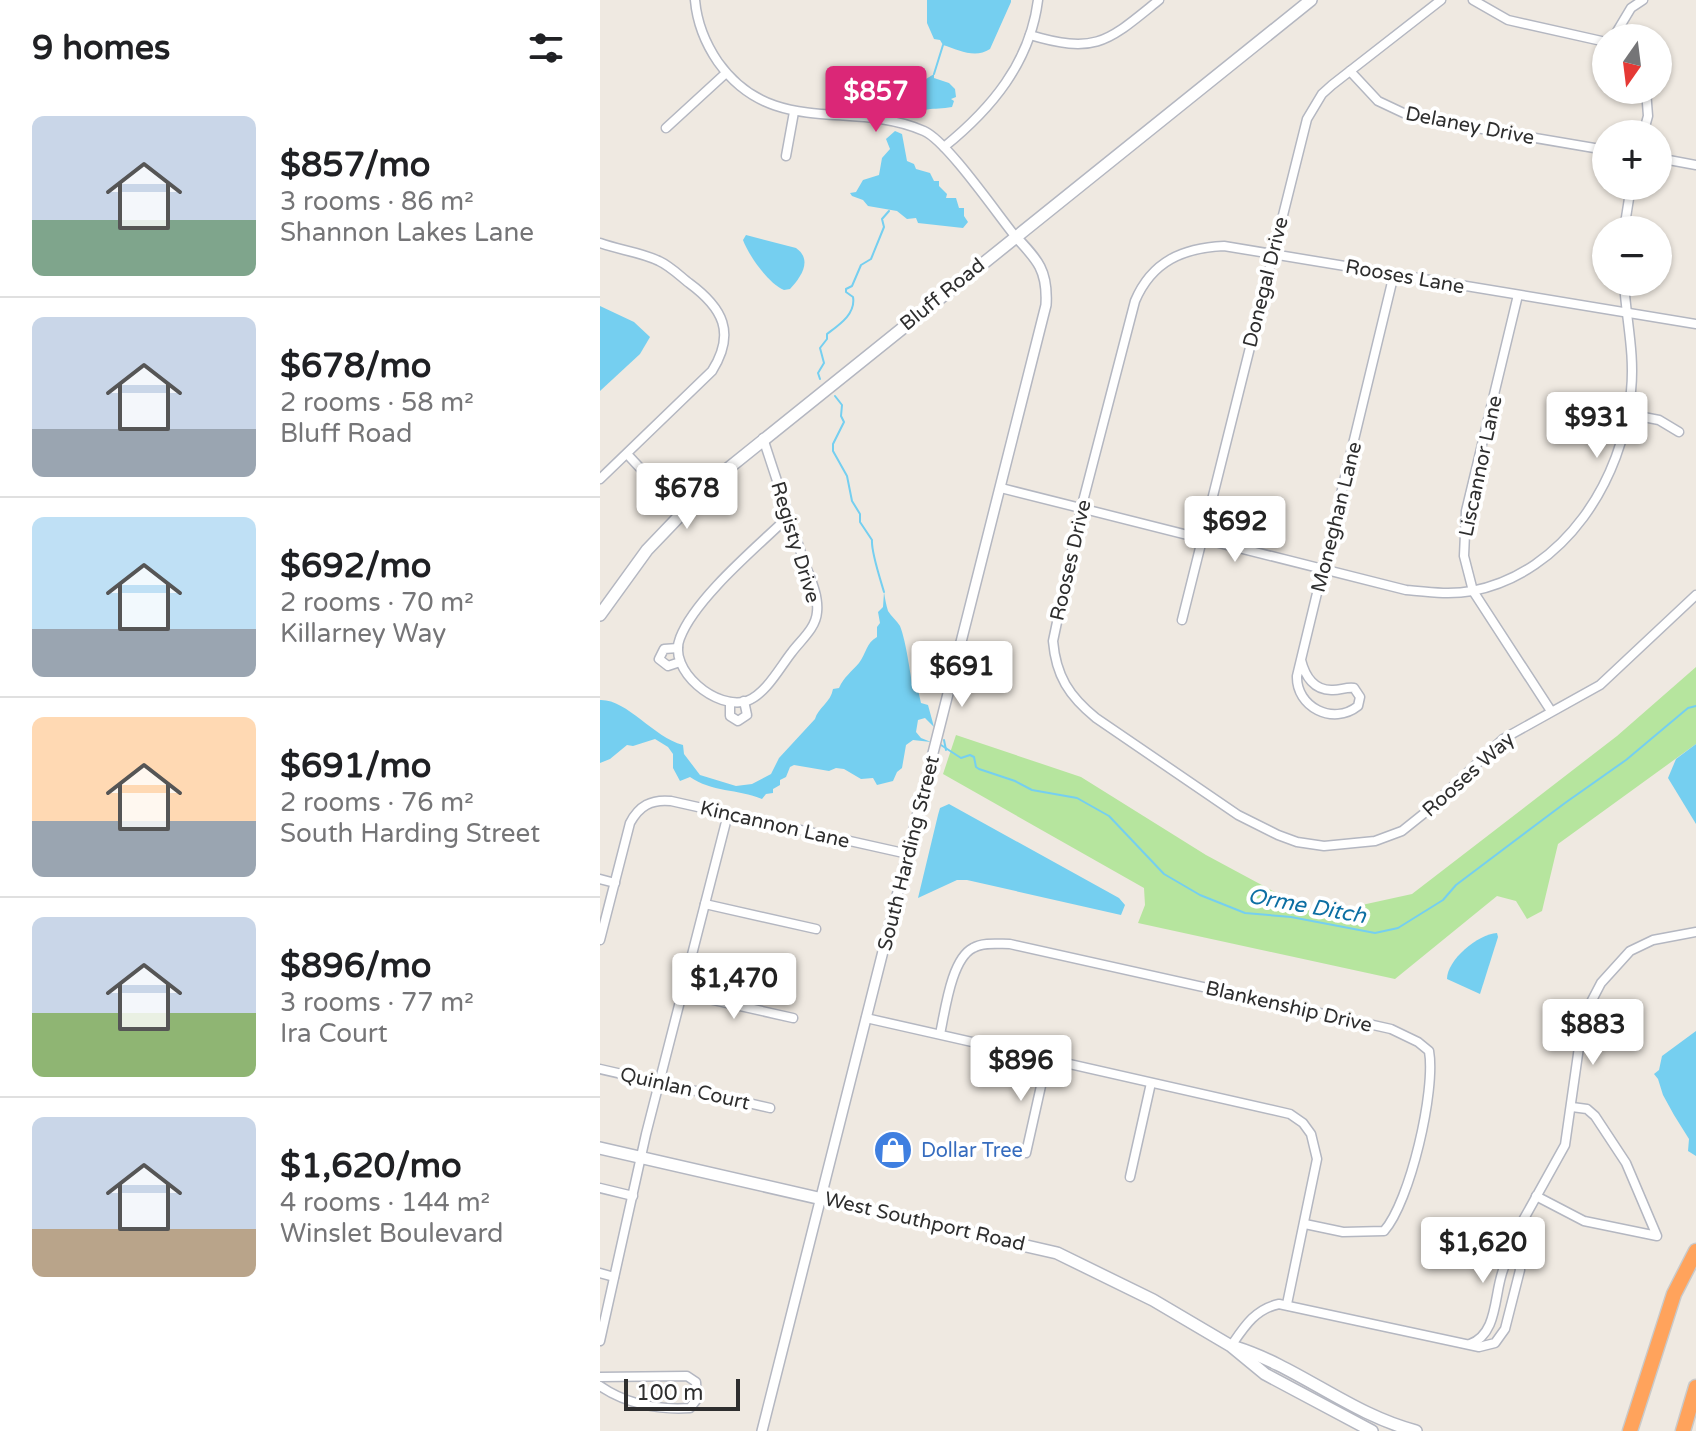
<!DOCTYPE html>
<meta charset="utf-8">
<style>
body{margin:0;font-family:"Varela Round",sans-serif;background:#f6f6f6;color:#202124;height:100vh;display:flex;flex-direction:column;font-size:30px;white-space:nowrap}
*{box-sizing:border-box;margin:0}
p{font-size:26px;color:#757577}
.icon{flex:none;width:44px;height:44px;fill:none;stroke:currentColor;stroke-width:2;stroke-linecap:round;stroke-linejoin:round}
.map{position:relative;flex:1;overflow:hidden}
.side{display:flex;flex-direction:column;background:#fff;width:600px}
.side>*{flex:none}
.needle{width:52px;rotate:194deg}
.fabs{position:absolute;left:992px;top:24px;display:grid;gap:16px}
.fabs a{display:grid;place-items:center;width:80px;height:80px;border-radius:50%;background:#fff;box-shadow:0 2px 6px #0004;font-size:40px}
.scale{position:absolute;left:24px;bottom:20px;width:116px;box-sizing:border-box;padding-left:8px;border:4px solid #2e2e2e;border-top:0;font-size:22px;line-height:28px;white-space:nowrap;color:#2e2e2e;-webkit-text-stroke:6px #fff;paint-order:stroke}
.price{position:absolute;translate:-50% -68px;padding:0 18px;border-radius:8px;background:#fff;color:#222;font-size:26px;line-height:52px;filter:drop-shadow(0 2px 4px #0008)}
.price::after{content:'';position:absolute;left:50%;top:48px;width:24px;height:18px;margin-left:-12px;background:inherit;clip-path:polygon(0 0,100% 0,50% 100%)}
.price.on{background:#db2777;color:#fff}
ul{padding:0;list-style:none}
li{display:flex;align-items:center;gap:24px;height:200px;padding:0 32px}
li+li{border-top:2px solid #e0e0e0}
li span{display:grid;place-items:center;flex:none;width:224px;height:160px;border-radius:12px;color:#555}
li>.icon{margin-inline-start:auto}
span .icon{width:96px;height:96px;fill:#fffc;stroke-width:1}
li b{font-size:34px}
h2{display:flex;justify-content:space-between;align-items:center;height:96px;padding:0 32px;font-size:34px}
main{display:flex;flex:1;min-height:0}
.map>svg:first-child{display:block}
.green{fill:#b6e59e}
.water{fill:#75cff0}
.lines{fill:none;stroke-linecap:round;stroke-linejoin:round}
.stream{stroke:#75cff0;stroke-width:2}
.minor-casing{stroke:#b4b7c1;stroke-width:11}
.tertiary-casing{stroke:#b4b7c1;stroke-width:12}
.secondary-casing{stroke:#b4b7c1;stroke-width:14}
.motorway-casing{stroke:#c9c9c9;stroke-width:17}
.minor{stroke:#fff;stroke-width:8}
.tertiary{stroke:#fff;stroke-width:9}
.secondary{stroke:#fff;stroke-width:11}
.motorway{stroke:#ffa35c;stroke-width:14}
.labels{text-anchor:middle;stroke-width:8;stroke-linejoin:round;paint-order:stroke}
.street-label{font-size:20px;fill:#2e2e2e;stroke:#fff}
.shop-label{font-size:20px;fill:#366cbe;stroke:#fff;text-anchor:start}
.water-label{font-size:22px;font-style:italic;fill:#0d6fa3;stroke:#fff}
</style>
<main>
<section class="side">
<h2>9 homes<svg class="icon" aria-label="filters" viewBox="0 0 24 24"><path d="M4 7h16M4 17h16"/><circle cx="9" cy="7" r="2"/><circle cx="15" cy="17" r="2"/></svg></h2>
<ul>
<li><span style="background:linear-gradient(#c9d6e8 65%,#7fa58c 0)"><svg class="icon" aria-label="home" viewBox="0 0 24 24"><path d="M3 11l9-7 9 7M6 9v11h12V9"/></svg></span><div><b>$857/mo</b><p>3 rooms · 86 m²</p><p>Shannon Lakes Lane</p></div></li>
<li><span style="background:linear-gradient(#c9d6e8 70%,#9aa5b1 0)"><svg class="icon" aria-label="home" viewBox="0 0 24 24"><path d="M3 11l9-7 9 7M6 9v11h12V9"/></svg></span><div><b>$678/mo</b><p>2 rooms · 58 m²</p><p>Bluff Road</p></div></li>
<li><span style="background:linear-gradient(#bfe0f5 70%,#9aa5b1 0)"><svg class="icon" aria-label="home" viewBox="0 0 24 24"><path d="M3 11l9-7 9 7M6 9v11h12V9"/></svg></span><div><b>$692/mo</b><p>2 rooms · 70 m²</p><p>Killarney Way</p></div></li>
<li><span style="background:linear-gradient(#ffd9b3 65%,#9aa5b1 0)"><svg class="icon" aria-label="home" viewBox="0 0 24 24"><path d="M3 11l9-7 9 7M6 9v11h12V9"/></svg></span><div><b>$691/mo</b><p>2 rooms · 76 m²</p><p>South Harding Street</p></div></li>
<li><span style="background:linear-gradient(#c9d6e8 60%,#8fb573 0)"><svg class="icon" aria-label="home" viewBox="0 0 24 24"><path d="M3 11l9-7 9 7M6 9v11h12V9"/></svg></span><div><b>$896/mo</b><p>3 rooms · 77 m²</p><p>Ira Court</p></div></li>
<li><span style="background:linear-gradient(#c9d6e8 70%,#b9a48a 0)"><svg class="icon" aria-label="home" viewBox="0 0 24 24"><path d="M3 11l9-7 9 7M6 9v11h12V9"/></svg></span><div><b>$1,620/mo</b><p>4 rooms · 144 m²</p><p>Winslet Boulevard</p></div></li>
</ul>
</section>
<div class="map">
<svg width="1096" height="1431" viewBox="0 0 1096 1431">
<rect width="100%" height="100%" fill="#efe9e1"/>
<path class="green" d="M1096 667V744L958 844 942 911 927 919 916 901 897 896 795 979 538 923 545 905 544 888 343 774 356 735 481 777 606 855 710 911 739 910 812 894 1017 736Z"/>
<g class="water">
<path d="M327 0H411V2L390 49C375 59 359 50 343 45L340 40 334 39 327 23Z"/>
<path d="M334 74V78L349 83 355 89 356 97 351 99 354 101 352 107C333 110 322 107 302 117L298 109 299 99 307 92 305 86 310 82 309 79 319 75 326 79Z"/>
<path d="M295 131 302 134 307 161 314 164 316 169 330 173 334 181H339V186L347 194 346 198H356L359 208H364V216L368 222 363 228 318 223 316 218 307 219 297 211 268 206 263 200 252 196 250 193 256 192 263 180 279 175 282 158 290 149 286 139Z"/>
<path d="M146 235 196 248C213 260 201 277 190 289L184 290C168 283 149 256 143 240Z"/>
<path d="M0 306 34 322 50 337 40 354 0 391Z"/>
<path d="M284 592C285 598 286 605 288 611 291 616 297 621 300 626 306 641 310 672 313 689L318 690 321 703 328 705 334 727 325 718 318 720 316 732 321 738 331 742 313 740 306 745 302 768 297 772 293 781 277 785 273 778 261 779 244 769 236 768 229 771 194 765 190 767 186 777 180 780V785L173 789V793L166 794 162 799C138 789 111 792 90 777L80 781 73 768V754L68 747 55 739 33 746 27 745 10 759 0 763V700C27 699 53 737 83 745L84 754 100 775 136 786 152 784 171 774 179 758 215 719C218 708 231 702 233 689L239 688C244 677 252 671 259 663 266 654 266 643 277 637V627L280 623 278 612 283 607Z"/>
<path d="M1096 744V824L1068 778 1076 759Z"/>
<path d="M349 804 519 898 525 905 521 915 367 880H357L318 898 338 815 340 808Z"/>
<path d="M897 933 898 937 880 994 847 979C847 960 878 934 897 933Z"/>
<path d="M1096 1031V1156L1088 1151 1089 1139 1074 1115 1063 1095 1058 1079 1054 1074 1059 1070 1062 1056Z"/>
</g>
<g class="lines">
<g class="stream">
<path d="M334 74 343 45"/>
<path d="M220 379 218 373 224 363 220 348 227 339V334C239 325 256 314 253 297L246 292V289L252 286 261 265 271 259 284 227 282 219 289 211"/>
<path d="M235 396 242 405 241 416 244 422 233 444V451L247 476 252 501 260 514V522L272 540C271 552 280 578 284 592"/>
<path d="M344 740 346 750"/>
<path d="M341 745 361 758 370 755 374 757 376 767 379 769 415 781 432 790 477 798 509 816 564 874 600 895 645 913 691 917 775 933 798 928 843 900 856 885 965 803 1026 760 1088 708 1096 706"/>
</g>
<g class="minor-casing">
<g id="minor">
<path d="M95 0C97 23 105 43 118 62 173 139 251 99 324 131 347 141 397 214 415 236"/>
<path d="M873 0 908 20 1006 42"/>
<path d="M430 35C497 55 508 41 559 0"/>
<path d="M1013 38 1031 8 1043 0"/>
<path d="M750 71 778 101 812 117 1006 150"/>
<path d="M66 128 126 73"/>
<path d="M1043 134 1048 116 1046 90"/>
<path d="M344 147C391 109 430 63 438 0"/>
<path d="M186 156 194 112"/>
<path d="M1058 158 1096 165"/>
<path d="M1024 230 1031 186"/>
<path d="M0 243C19 250 41 252 59 261 70 266 80 276 89 283 123 308 136 333 112 371L0 479"/>
<path d="M918 295 866 511 864 556 873 591 951 711"/>
<path d="M1096 324 624 246C583 248 552 261 535 301L481 509 453 641C456 676 469 696 496 718L638 815 678 835 697 842 724 846 775 841 802 831 827 811 903 739 1000 685 1096 595"/>
<path d="M1028 414 1059 420 1079 432"/>
<path d="M163 438C176 479 190 519 203 559 209 575 219 595 217 612 216 628 201 640 192 652 180 667 166 694 147 701 117 711 67 670 80 638 95 598 158 546 189 516"/>
<path d="M27 454 81 512"/>
<path d="M401 488 806 590C828 592 850 595 872 591 965 573 1023 479 1031 391 1035 353 1026 319 1024 282"/>
<path d="M582 620 707 119 722 94 732 85 841 0"/>
<path d="M78 648 64 649 59 659 68 666 80 662"/>
<path d="M701 660C705 676 714 691 733 690 741 690 746 687 754 688L760 697 758 706C733 726 696 707 697 676L794 274"/>
<path d="M130 702V716L138 721 147 715 144 701"/>
<path d="M0 879 15 883"/>
<path d="M105 904 216 929"/>
<path d="M0 940 30 823C39 806 51 799 71 801L308 854"/>
<path d="M82 993 193 1018"/>
<path d="M266 1018 690 1114 703 1123 711 1134 717 1159 687 1304"/>
<path d="M340 1034C345 1012 351 959 373 948 383 942 398 944 410 944L791 1029 818 1042 829 1051C836 1090 810 1202 784 1231L743 1232 705 1224"/>
<path d="M0 1069 170 1108"/>
<path d="M426 1153 447 1059"/>
<path d="M530 1177 551 1083"/>
<path d="M0 1188 33 1196"/>
<path d="M936 1196 984 1221 1057 1236 1026 1163 995 1116 987 1109 972 1107"/>
<path d="M0 1273 14 1277"/>
<path d="M0 1341 46 1134 128 814"/>
<path d="M870 1344C900 1333 893 1290 905 1265 908 1259 912 1254 916 1249"/>
<path d="M631 1346C644 1327 655 1309 679 1304L879 1347 895 1343 905 1329 920 1270 916 1248 921 1224 965 1145 981 1033 989 1006 1001 983 1030 951 1053 940 1096 932"/>
<path d="M0 1377 87 1376 96 1382 97 1399 90 1408C59 1410 26 1404 0 1386"/>
</g>
</g>
<g class="tertiary-casing">
<path id="tertiary" d="M162 1431 446 305C448 271 438 260 415 236"/>
</g>
<g class="secondary-casing">
<g id="secondary">
<path d="M0 615 47 550 115 479 711 0"/>
<path d="M0 1148 457 1253 553 1300 631 1346 665 1374 772 1431"/>
<path d="M635 1347C699 1367 750 1414 816 1431"/>
</g>
</g>
<g class="motorway-casing">
<g id="motorway">
<path d="M1030 1431 1074 1294 1096 1251"/>
<path d="M1083 1431 1096 1387"/>
</g>
</g>
<use href="#minor" class="minor"/>
<use href="#tertiary" class="tertiary"/>
<use href="#secondary" class="secondary"/>
<use href="#motorway" class="motorway"/>
</g>
<defs>
<g id="shop-disc" transform="scale(2)"><circle r="9.5" fill="#3f7fe0" stroke="#fff"/><path d="M-5-2.5h2.3a2.7 3.5 0 0 1 5.4 0H5L5.5 6h-11ZM-1.5-2.5h3a1.5 2.3 0 0 0-3 0Z" fill="#fff"/></g>
</defs>
<g fill-rule="evenodd">
<use href="#shop-disc" x="293" y="1150"/>
</g>
<g class="labels">
<g class="street-label">
<text transform="translate(870 125) rotate(11)" y="7">Delaney Drive</text>
<text transform="translate(805 276) rotate(10)" y="7">Rooses Lane</text>
<text transform="translate(665 282) rotate(-76)" y="7">Donegal Drive</text>
<text transform="translate(342 294) rotate(-39)" y="7">Bluff Road</text>
<text transform="translate(880 466) rotate(-78)" y="7">Liscannor Lane</text>
<text transform="translate(736 517) rotate(-76)" y="7">Moneghan Lane</text>
<text transform="translate(196 542) rotate(73)" y="7">Registy Drive</text>
<text transform="translate(470 560) rotate(-77)" y="7">Rooses Drive</text>
<text transform="translate(868 774) rotate(-42)" y="7">Rooses Way</text>
<text transform="translate(175 824) rotate(13)" y="7">Kincannon Lane</text>
<text transform="translate(308 853) rotate(-76)" y="7">South Harding Street</text>
<text transform="translate(689 1006) rotate(13)" y="7">Blankenship Drive</text>
<text transform="translate(85 1088) rotate(13)" y="7">Quinlan Court</text>
<text transform="translate(325 1221) rotate(13)" y="7">West Southport Road</text>
</g>
<g class="shop-label">
<text x="321" y="1157">Dollar Tree</text>
</g>
<g class="water-label">
<text transform="translate(707 905) rotate(10)" y="8">Orme Ditch</text>
</g>
</g>
</svg>
<div class="fabs">
<a><svg class="needle" viewBox="-14 -14 28 28"><path d="M0-13l5 13h-10z" fill="#e53935"/><path d="M0 13l5-13h-10z" fill="#757577"/></svg></a>
<a>+</a>
<a>−</a>
</div>
<div class="scale">100 m</div>
<b class="price on" style="left:276px;top:134px">$857</b>
<b class="price" style="left:997px;top:460px">$931</b>
<b class="price" style="left:87px;top:531px">$678</b>
<b class="price" style="left:635px;top:564px">$692</b>
<b class="price" style="left:362px;top:709px">$691</b>
<b class="price" style="left:134px;top:1021px">$1,470</b>
<b class="price" style="left:993px;top:1067px">$883</b>
<b class="price" style="left:421px;top:1103px">$896</b>
<b class="price" style="left:883px;top:1285px">$1,620</b>
</div>
</main>
